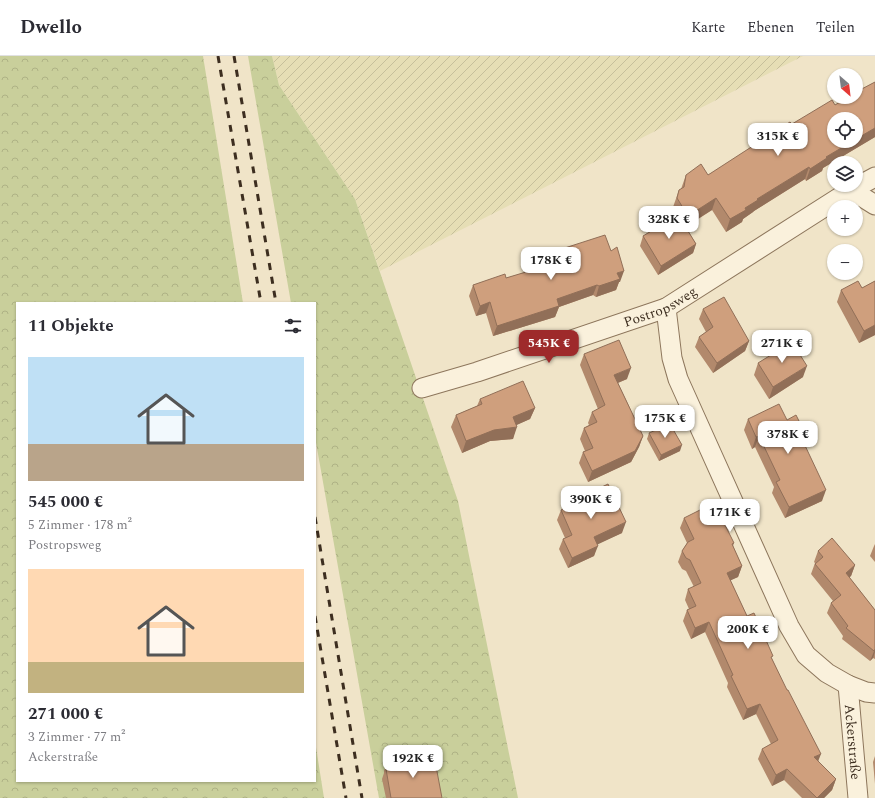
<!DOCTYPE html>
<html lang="de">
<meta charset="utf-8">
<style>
body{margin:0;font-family:Spectral,serif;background:#f2f2f3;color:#2b2b33;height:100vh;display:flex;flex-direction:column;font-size:15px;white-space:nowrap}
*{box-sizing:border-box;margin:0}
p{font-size:13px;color:#7c7c81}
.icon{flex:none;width:22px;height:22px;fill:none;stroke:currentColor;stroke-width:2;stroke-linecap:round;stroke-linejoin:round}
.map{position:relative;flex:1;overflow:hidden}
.details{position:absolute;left:16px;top:246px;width:300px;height:480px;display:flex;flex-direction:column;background:#fff;border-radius:0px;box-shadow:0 1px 3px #0004}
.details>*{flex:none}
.needle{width:26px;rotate:152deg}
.buttons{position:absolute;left:827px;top:12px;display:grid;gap:8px}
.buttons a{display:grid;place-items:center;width:36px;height:36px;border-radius:50%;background:#fff;box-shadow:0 1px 3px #0004;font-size:20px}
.price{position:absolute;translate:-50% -34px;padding:0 9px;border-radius:8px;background:#fff;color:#222;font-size:13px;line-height:26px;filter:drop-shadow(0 1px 2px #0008)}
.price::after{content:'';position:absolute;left:50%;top:24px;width:12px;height:9px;margin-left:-6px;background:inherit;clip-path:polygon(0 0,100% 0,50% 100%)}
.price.active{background:#9e2a2b;color:#fff}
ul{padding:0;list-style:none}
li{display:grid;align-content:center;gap:8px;height:212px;padding:0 12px}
li span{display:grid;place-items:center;height:124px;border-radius:0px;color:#555}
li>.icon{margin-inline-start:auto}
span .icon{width:72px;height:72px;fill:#fffc;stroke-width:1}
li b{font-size:17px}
h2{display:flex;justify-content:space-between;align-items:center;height:48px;padding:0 12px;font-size:17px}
header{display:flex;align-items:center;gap:24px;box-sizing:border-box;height:56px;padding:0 20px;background:#fff;border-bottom:1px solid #e1e1e2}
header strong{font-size:19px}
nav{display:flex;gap:22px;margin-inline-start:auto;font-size:14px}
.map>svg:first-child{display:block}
.farmland{fill:url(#farmland-furrows)}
.forest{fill:url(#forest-crowns)}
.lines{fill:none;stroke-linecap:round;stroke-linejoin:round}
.minor-casing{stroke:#8d765c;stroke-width:21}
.minor{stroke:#faf1dc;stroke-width:19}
.rail{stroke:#3d2e20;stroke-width:3;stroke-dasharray:7 7;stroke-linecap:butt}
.wall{fill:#b2896c}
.shaded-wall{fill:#916f58}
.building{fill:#cf9f7d;stroke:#916f58}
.labels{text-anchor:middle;stroke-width:3;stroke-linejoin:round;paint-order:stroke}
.street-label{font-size:14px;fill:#3d2e20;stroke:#f7eed8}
</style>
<header>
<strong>Dwello</strong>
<nav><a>Karte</a><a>Ebenen</a><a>Teilen</a></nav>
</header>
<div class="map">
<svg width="875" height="742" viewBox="0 0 875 742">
<defs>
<pattern id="farmland-furrows" width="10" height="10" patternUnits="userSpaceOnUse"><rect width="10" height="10" fill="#e6deb5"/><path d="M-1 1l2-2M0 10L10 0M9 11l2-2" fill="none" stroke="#c6bf9b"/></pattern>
<pattern id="forest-crowns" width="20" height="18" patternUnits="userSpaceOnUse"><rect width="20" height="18" fill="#c9cf9b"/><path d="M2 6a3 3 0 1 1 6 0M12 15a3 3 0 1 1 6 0" fill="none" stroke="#aeb285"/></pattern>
</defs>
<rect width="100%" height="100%" fill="#f0e4c8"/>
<path class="farmland" d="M272 0H803L380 215 355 143 279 29Z"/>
<g class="forest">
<path d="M0 0H203L243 247H17V725H315V685L324 742H0Z"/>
<path d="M248 0H272L279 29 355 143 458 445 518 742H379L315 381V247H291Z"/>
</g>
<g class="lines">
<g class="minor-casing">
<g id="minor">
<path d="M851 134 875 149"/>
<path d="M666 252 672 302 678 323 789 570 806 599 827 617 848 629 866 636 875 637"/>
<path id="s1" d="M422 332 477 316 666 252 851 134 875 121"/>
<path id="s2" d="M848 629 858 742"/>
</g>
</g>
<use href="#minor" class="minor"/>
<g class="rail">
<path d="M218 0 261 247"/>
<path d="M234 0 276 247"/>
<path d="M315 461 362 742"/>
<path d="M315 560 346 742"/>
</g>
</g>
<g class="wall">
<path d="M875 26V81L823 112 822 115 806 125 805 123 754 155 753 156 743 163 742 166 726 176 712 154 686 171 696 188 693 197 658 219 640 190 643 180 676 160 672 154 679 134 681 133 686 119H708L792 68 835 49Z"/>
<path d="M543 199 620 226H619L616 234 596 241 593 239 559 251 555 261 493 280 486 257 476 260 469 240 473 229 506 222 539 212V210Z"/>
<path d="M875 225V279L859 287 837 246 841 234 862 232Z"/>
<path d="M703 253 749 285 745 295 713 317 695 291 699 281 706 276 699 263Z"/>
<path d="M584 298 627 323 618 327 643 380 639 391 631 406 588 426 579 407 583 396 585 395 580 383 584 372 589 369 588 367 592 356 598 353 580 309Z"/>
<path d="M758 307 803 321 769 343 754 319Z"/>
<path d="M480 343 535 352 530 363 516 369 513 383 490 385 462 397 451 371 456 359 477 350Z"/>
<path d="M748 363 787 364 806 379 803 385 822 445 785 462 772 437 774 431 755 391 752 393 744 374Z"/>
<path d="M649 377 680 395 659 405 647 383Z"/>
<path d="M574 448 622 477 597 488 594 500 568 512 559 493 563 483 565 482 557 464 561 454Z"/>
<path d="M684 462 734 487 733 490 742 510 738 521 730 524 747 560 772 603 819 706 836 723 832 734 824 742H802L784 724 772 730 758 703 762 693 771 688 756 658 743 664 727 631 728 627 705 576 691 583 683 565 687 554 689 553 685 544 688 533 694 531 686 515 682 513 678 506 682 495 687 487 680 472Z"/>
<path d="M875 488V506L870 500 874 490Z"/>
<path d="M818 495 855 509 851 520 849 521 875 554V603L873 602 870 605 842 583 843 580 827 557 831 547 833 545 811 518 815 507 814 506Z"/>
<path d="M875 700V728L873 706Z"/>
<path d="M388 704 412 707 442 742H386L382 723 384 717V715Z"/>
</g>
<g class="shaded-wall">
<path d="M875 72V81L823 112 822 115 806 125 810 113 826 101 853 85H856V83Z"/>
<path d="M809 111 805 123 754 155 753 156 743 163 742 166 726 176 730 163 757 143Z"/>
<path d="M716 142 712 154 683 172 688 160Z"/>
<path d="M696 188 693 197 658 219 661 210Z"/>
<path d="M624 215 620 226H619L616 234 596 241 599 230 617 217Z"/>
<path d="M597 229 593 239 559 251 555 261 493 280 497 270 557 243Z"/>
<path d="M490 246 486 257 476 260 480 250Z"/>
<path d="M875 269V279L859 287 864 275Z"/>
<path d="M749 285 745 295 713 317 717 307Z"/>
<path d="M807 310 803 321 769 343 773 331Z"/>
<path d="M631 312 627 323 610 330 614 319Z"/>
<path d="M535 352 530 363 510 372 517 371 513 383 490 385 462 397 466 385 513 361Z"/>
<path d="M806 379 802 390 801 381Z"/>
<path d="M643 380 639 391 631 406 588 426 592 415Z"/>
<path d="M759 380 755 391 752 393 756 381Z"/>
<path d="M682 389 680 395 659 405 661 399Z"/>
<path d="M826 434 822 445 785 462 789 451Z"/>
<path d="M626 466 622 477 590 492 594 481Z"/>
<path d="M598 490 594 500 568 512 572 502Z"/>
<path d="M855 509 851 520 842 528 846 517Z"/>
<path d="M742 510 738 521 723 528 727 517Z"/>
<path d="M709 566 705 576 691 583 695 572Z"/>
<path d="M875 593V596L873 602 870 605Z"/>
<path d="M760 648 756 658 743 664 747 653Z"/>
<path d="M821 698 817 708 814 701Z"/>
<path d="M787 713 784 724 772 730 776 719Z"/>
<path d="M836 723 832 734 824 742H817Z"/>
</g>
<g class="building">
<path d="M875 26V72L856 83V63H834V85H853L826 101 827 102 810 113 809 111 757 143 758 144 745 152 746 154 730 163 716 142 688 160 677 142 679 134 684 131 686 119 701 108 708 119 790 66 792 68 832 44 835 49 848 41H856V36Z"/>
<path d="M678 159 696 188 661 210 643 180Z"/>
<path d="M605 179 611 195 617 191 624 215 617 217 620 223 599 230 597 229 557 243 559 250 497 270 490 246 480 250 473 229 505 218 506 222 546 210 543 199Z"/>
<path d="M858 225 862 232 875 225V269L864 275 841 234Z"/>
<path d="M724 241 749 285 717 307 699 281 713 271 703 253Z"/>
<path d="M619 284 631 312 614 319 643 380 635 395 592 415 583 396 593 392 584 372 597 366 592 356 605 349 584 298Z"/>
<path d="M792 286 807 310 773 331 758 307Z"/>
<path d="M523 325 535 352 513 361 517 371 494 374 466 385 456 359 482 348 480 343Z"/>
<path d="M779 348 787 364 796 359 806 379 801 381 826 434 789 451 776 426 780 424 759 380 756 381 748 363Z"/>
<path d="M670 368 682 389 661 399 649 377Z"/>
<path d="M608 428 626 466 594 481 598 490 572 502 563 483 572 479 561 454 574 448 575 444Z"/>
<path d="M714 447 734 487 732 488 742 510 727 517 747 560 754 557 773 600 771 601 787 634H788L821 698 814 701 836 723 817 742 787 713 776 719 762 693 778 684 760 648 747 653 731 620 733 619 709 566 695 572 687 554 696 550 688 533 701 527 690 504 686 502 682 495 688 486 694 483 684 462Z"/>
<path d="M832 482 855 509 846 517 875 554V593L874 595 846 572 848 570 831 547 841 539 815 508 823 501 818 495Z"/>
<path d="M411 700 412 707 435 705 442 742H391L386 713H389L388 704Z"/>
</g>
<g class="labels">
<g class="street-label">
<text dy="5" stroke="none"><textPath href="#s1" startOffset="252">Postropsweg</textPath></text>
<text dy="5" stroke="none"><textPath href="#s2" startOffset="57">Ackerstraße</textPath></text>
</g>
</g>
</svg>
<div class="buttons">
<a><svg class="needle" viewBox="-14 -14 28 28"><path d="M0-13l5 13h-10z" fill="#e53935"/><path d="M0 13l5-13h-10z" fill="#7c7c81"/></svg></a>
<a><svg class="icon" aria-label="locate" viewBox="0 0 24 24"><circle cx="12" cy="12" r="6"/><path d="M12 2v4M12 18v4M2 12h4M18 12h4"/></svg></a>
<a><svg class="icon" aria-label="layers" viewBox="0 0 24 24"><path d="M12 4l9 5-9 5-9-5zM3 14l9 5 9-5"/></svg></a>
<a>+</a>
<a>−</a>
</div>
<b class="price" style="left:778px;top:101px">315K €</b>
<b class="price" style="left:669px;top:184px">328K €</b>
<b class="price" style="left:551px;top:225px">178K €</b>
<b class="price active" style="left:549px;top:308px">545K €</b>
<b class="price" style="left:782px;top:308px">271K €</b>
<b class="price" style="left:665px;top:383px">175K €</b>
<b class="price" style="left:788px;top:399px">378K €</b>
<b class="price" style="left:591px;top:464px">390K €</b>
<b class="price" style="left:730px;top:477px">171K €</b>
<b class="price" style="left:748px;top:594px">200K €</b>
<b class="price" style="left:413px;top:723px">192K €</b>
<section class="details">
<h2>11 Objekte<svg class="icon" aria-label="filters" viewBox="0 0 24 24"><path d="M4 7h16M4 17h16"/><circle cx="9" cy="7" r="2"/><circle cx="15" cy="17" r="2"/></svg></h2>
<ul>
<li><span style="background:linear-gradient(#bfe0f5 70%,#b9a48a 0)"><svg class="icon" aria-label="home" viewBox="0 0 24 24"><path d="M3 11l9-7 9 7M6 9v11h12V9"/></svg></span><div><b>545 000 €</b><p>5 Zimmer · 178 m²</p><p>Postropsweg</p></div></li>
<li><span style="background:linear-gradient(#ffd9b3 75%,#c2b280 0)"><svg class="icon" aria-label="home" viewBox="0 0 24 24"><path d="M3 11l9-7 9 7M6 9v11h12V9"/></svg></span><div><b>271 000 €</b><p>3 Zimmer · 77 m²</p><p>Ackerstraße</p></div></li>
</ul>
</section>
</div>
